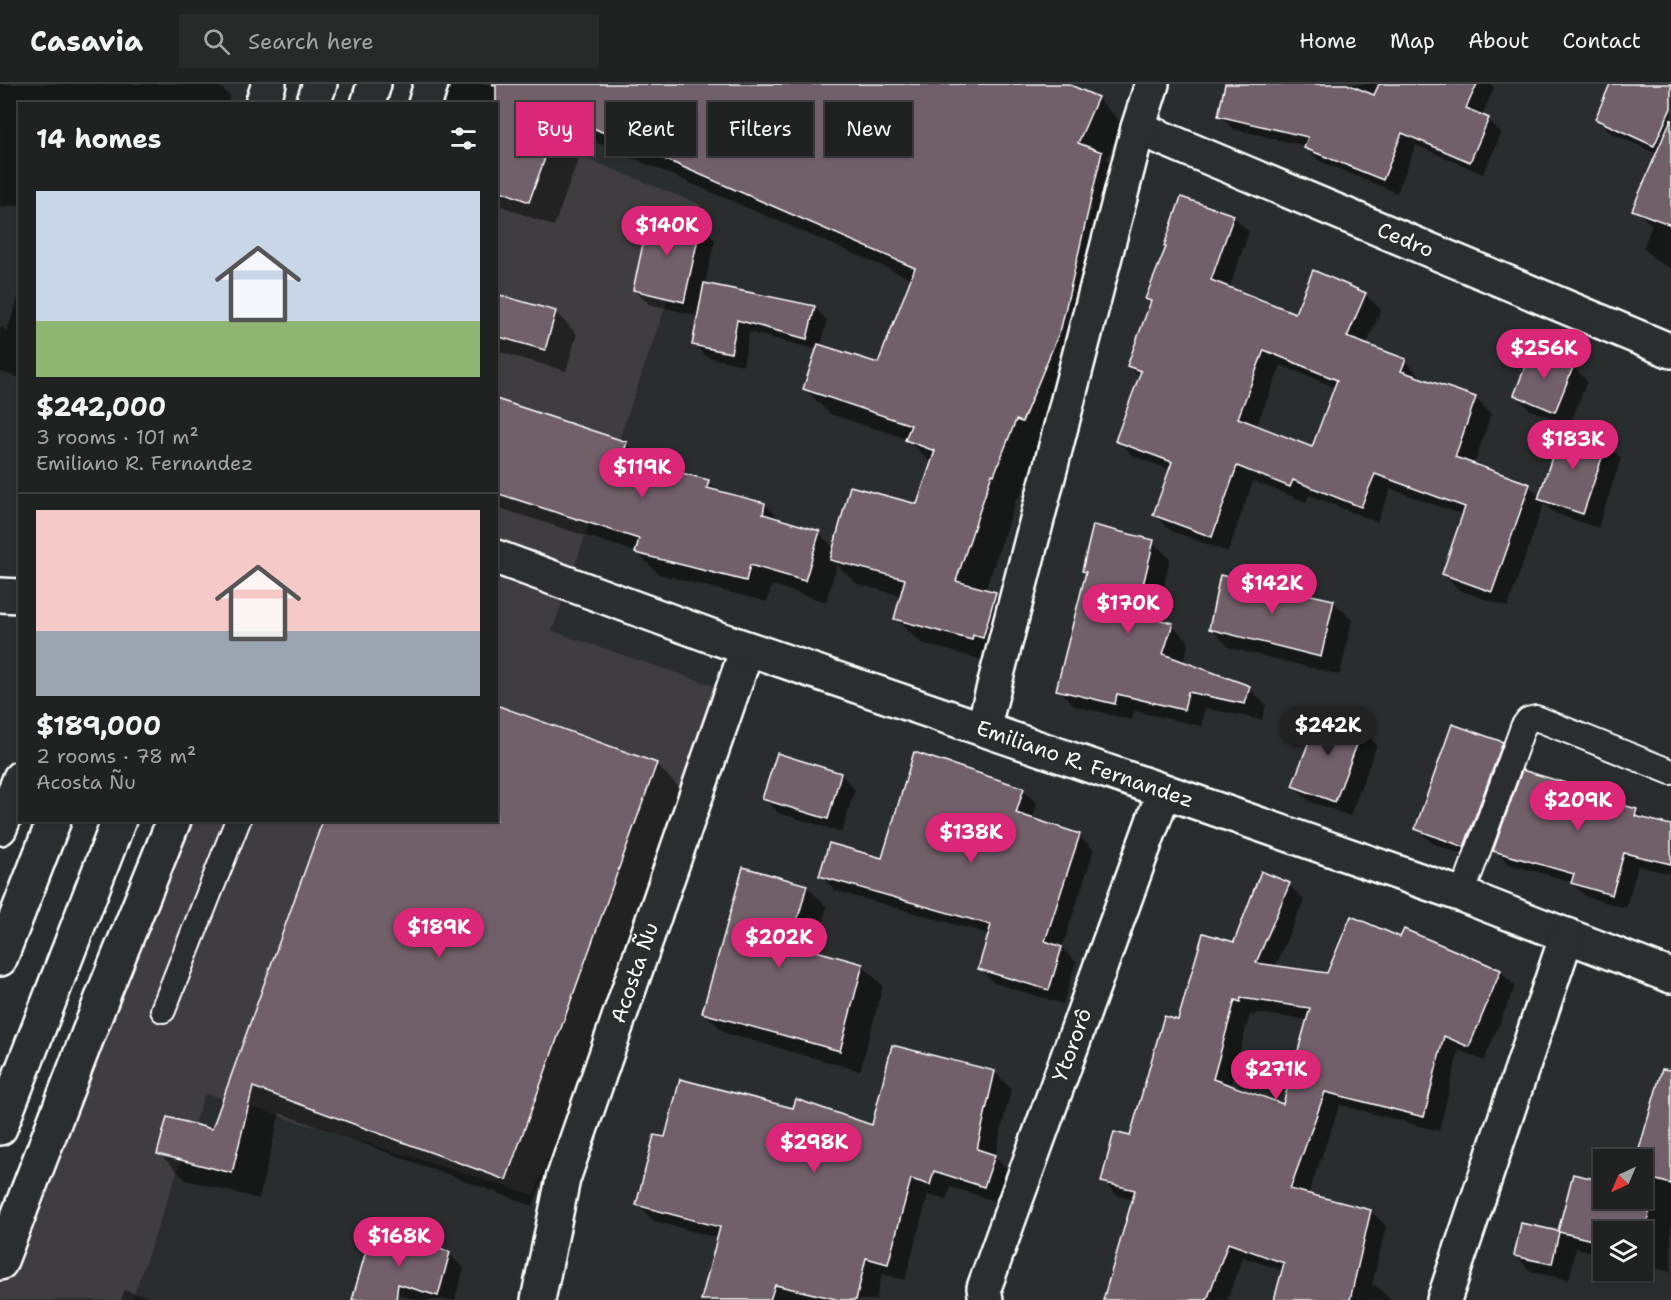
<!DOCTYPE html>
<meta charset="utf-8">
<style>
body{margin:0;font-family:"Shantell Sans",sans-serif;background:#282a2a;color:#f1f3f6;height:100vh;display:flex;flex-direction:column;font-size:22px;white-space:nowrap}
*{box-sizing:border-box;margin:0}
p{font-size:20px;color:#a2a4a5}
.icon{flex:none;width:33px;height:33px;fill:none;stroke:currentColor;stroke-width:2;stroke-linecap:round;stroke-linejoin:round}
.map{position:relative;flex:1;overflow:hidden}
.sheet{position:absolute;left:18px;top:18px;width:480px;height:720px;display:flex;flex-direction:column;background:#202222;border-radius:0px;box-shadow:0 2px 4px #0004,0 0 0 2px #3d3f40}
.sheet>*{flex:none}
.guide{position:absolute;left:516px;top:18px;width:570px;height:54px;display:flex;gap:12px}
.needle{width:39px;rotate:224deg}
.fabs{position:absolute;left:1593px;top:1065px;display:grid;gap:12px}
.fabs a{display:grid;place-items:center;width:60px;height:60px;border-radius:0px;background:#202222;box-shadow:0 2px 4px #0004,0 0 0 2px #3d3f40;font-size:30px}
.price{position:absolute;translate:-50% -51px;padding:0 14px;border-radius:21px;background:#db2777;color:#fff;font-size:20px;line-height:39px;filter:drop-shadow(0 2px 3px #0008)}
.price::after{content:'';position:absolute;left:50%;top:36px;width:18px;height:14px;margin-left:-9px;background:inherit;clip-path:polygon(0 0,100% 0,50% 100%)}
.price.active{background:#222;color:#fff}
ul{padding:0;list-style:none}
li{display:grid;align-content:center;gap:12px;height:318px;padding:0 18px}
li+li{border-top:2px solid #3d3f40}
li span{display:grid;place-items:center;height:186px;border-radius:0px;color:#555}
li>.icon{margin-inline-start:auto}
span .icon{width:108px;height:108px;fill:#fffc;stroke-width:1}
li b{font-size:26px}
h2{display:flex;justify-content:space-between;align-items:center;height:72px;padding:0 18px;font-size:26px}
.tag{padding:0 21px;border-radius:0px;background:#202222;box-shadow:0 2px 4px #0004,0 0 0 2px #3d3f40;font-size:21px;line-height:54px}
.tag.active{background:#db2777;color:#fff}
header{display:flex;align-items:center;gap:36px;box-sizing:border-box;height:84px;padding:0 30px;background:#202222;border-bottom:2px solid #3d3f40}
header strong{font-size:28px}
nav{display:flex;gap:33px;margin-inline-start:auto;font-size:21px}
.search{width:420px;height:54px;background:#282a2a;display:flex;align-items:center;gap:15px;box-sizing:border-box;padding:0 21px;border-radius:0px;color:#a2a4a5;font-size:22px}
.map>svg:first-child{display:block}
.built{fill:#3f3c40}
.shadow{fill:#0007;fill-rule:evenodd}
.building{fill:#715f69;stroke:#fff;stroke-width:1.5;fill-rule:evenodd}
.lines{fill:none;stroke-linecap:round;stroke-linejoin:round}
.service-casing{stroke:#fff;stroke-width:28}
.minor-casing{stroke:#fff;stroke-width:38}
.tertiary-casing{stroke:#fff;stroke-width:38}
.trunk-casing{stroke:#fff;stroke-width:38}
.service{stroke:#2a2d2e;stroke-width:24}
.minor{stroke:#2a2d2e;stroke-width:33}
.tertiary{stroke:#2a2d2e;stroke-width:33}
.trunk{stroke:#2a2d2e;stroke-width:33}
.labels{text-anchor:middle;stroke-width:4.5;stroke-linejoin:round;paint-order:stroke}
.street-label{font-size:21px;fill:#fff;stroke:#2a2d2e}
</style>
<header>
<strong>Casavia</strong>
<div class="search"><svg class="icon" aria-label="search" viewBox="0 0 24 24"><circle cx="10" cy="10" r="6"/><path d="M15 15l6 6"/></svg>Search here</div>
<nav><a>Home</a><a>Map</a><a>About</a><a>Contact</a></nav>
</header>
<div class="map">
<svg width="1671" height="1216" viewBox="0 0 1671 1216">
<rect width="100%" height="100%" fill="#2a2d2e"/>
<filter id="ink" filterUnits="userSpaceOnUse"><feTurbulence type="fractalNoise" baseFrequency=".0167" numOctaves="2"/><feDisplacementMap in="SourceGraphic" scale="12" xChannelSelector="R" yChannelSelector="G"/><feConvolveMatrix kernelMatrix="1 2 1 2 8 2 1 2 1" color-interpolation-filters="sRGB"/></filter>
<g filter="url(#ink)">
<path class="built" d="M497 38 701 121 552 547 732 608 534 1111 205 1009 132 1216H0V1199L177 737 496 736Z"/>
<g class="shadow">
<path d="M0 0H218L230 12 227 20H20V121L0 123Z"/>
<path d="M451 0H1065L1097 14 1122 39 1107 75 1126 95 1041 359 1019 415 1017 414 985 507 995 510 1020 535 997 580 921 559 896 534 902 512 857 500 837 481 826 518 772 501 767 518 659 490 636 468 496 423V317L626 360 648 381 708 398 718 408 765 420 782 437 819 449 835 465 918 422 932 380 907 355 830 330 805 305 818 266 749 248 743 281 707 273 694 261 699 232 649 220 634 206 700 142 715 156 705 200 814 223 827 236 821 262 879 281 912 195 586 54 554 142 496 120V20H446Z"/>
<path d="M1227 0H1491L1494 4 1482 32 1488 35 1502 49 1483 90 1416 61 1397 109 1319 77 1306 64V62L1233 45 1220 31Z"/>
<path d="M1612 0H1671V184L1658 178 1643 164 1652 141 1634 125 1657 70 1611 49 1596 34Z"/>
<path d="M1233 132 1249 148 1229 205 1296 231 1365 210 1381 226 1366 262 1405 277 1421 293 1420 295 1475 314 1491 330 1474 381 1529 401 1540 413 1563 346 1607 360 1621 375 1598 444 1554 429 1544 419 1508 523 1459 506 1443 490 1463 431 1391 405 1377 438 1309 411 1306 418 1253 397 1228 468 1171 447 1155 431 1171 386 1133 372 1117 356 1140 293 1128 282 1152 219 1147 215ZM1281 281 1336 304 1313 365 1256 343Z"/>
<path d="M20 209V294L0 288V243L7 246Z"/>
<path d="M496 211 555 228 577 250 566 287 496 267Z"/>
<path d="M1573 282 1587 297 1570 341 1530 326 1516 311Z"/>
<path d="M1153 458 1170 475 1156 537 1172 541 1189 558 1183 579 1249 604 1266 621 1262 636 1205 624 1201 642 1134 627 1132 636 1075 622 1058 605 1087 490 1084 487Z"/>
<path d="M1333 517 1352 536 1340 591 1230 564 1211 544Z"/>
<path d="M1362 646 1377 661 1350 732 1309 717 1294 702Z"/>
<path d="M1502 659 1516 674 1479 777 1432 759 1417 745Z"/>
<path d="M656 680 683 707 533 1122 280 1029 259 1115 186 1096 159 1069 212 1046 496 736Z"/>
<path d="M840 690 855 705 842 748 778 729 764 714Z"/>
<path d="M1023 705 1037 720 1032 736 1079 752 1094 766 1062 864 1076 878 1063 920 994 899 979 884 989 850 836 807 821 792 883 776Z"/>
<path d="M1605 712 1612 719 1636 726 1646 736 1671 742V790L1638 782 1626 824 1586 813 1572 798 1509 780 1495 767Z"/>
<path d="M1289 801 1304 816 1275 883 1328 891 1401 855 1500 887 1515 902 1484 977 1459 966 1439 1047 1340 1021 1308 1111 1371 1127 1386 1142 1372 1201 1377 1202 1391 1216H1276L1283 1187 1243 1173 1227 1216H1105L1134 1116 1118 1112 1103 1097 1131 1054 1179 937 1235 859ZM1256 929 1308 936 1284 1022 1230 1003 1250 930 1255 932Z"/>
<path d="M806 802 827 823 815 868 863 882 883 902 860 987 725 949 704 929Z"/>
<path d="M995 988 1011 1005 995 1073 1011 1089 1001 1119 951 1103 946 1116 928 1111 905 1196 882 1190 876 1216H702L718 1154 654 1137 637 1120 666 1055 794 1026 873 1043Z"/>
<path d="M1671 1031V1188L1642 1181V1148H1604V1171L1576 1164 1569 1196 1532 1188 1515 1171 1522 1141 1559 1149 1574 1091 1604 1114H1642V1076Z"/>
<path d="M449 1170 464 1184 455 1216H419L376 1204Z"/>
<path d="M124 1206 158 1216H121Z"/>
</g>
<g class="building">
<path d="M492 0H1068L1098 13 1078 59 1102 68 1061 244 1022 338 1016 336 994 391 992 390 956 497 996 508 983 554 973 551 972 556 894 535 905 495 830 476 850 402 917 420 935 367 905 356 911 341 803 305 818 260 878 279 915 184 561 30 529 118 496 105V2Z"/>
<path d="M1225 0H1347L1374 11 1379 0H1477L1466 24 1489 34 1470 78 1402 49 1383 96 1304 64 1308 53 1218 32Z"/>
<path d="M1610 0H1671V24L1654 62 1595 35Z"/>
<path d="M1671 35V141L1632 126Z"/>
<path d="M1181 113 1234 131 1211 196 1295 229 1313 186 1366 209 1347 253 1406 275 1401 287 1476 313 1455 373 1530 400 1492 508 1442 490 1465 423 1375 390 1361 423 1293 396 1290 403 1237 382 1212 453 1153 431 1172 378 1115 357 1141 287 1127 282 1151 217 1145 215 1166 163 1164 162ZM1264 266 1337 296 1312 363 1238 334Z"/>
<path d="M650 128 701 141 684 218 633 206Z"/>
<path d="M704 199 815 222 807 255 737 236 731 269 692 261Z"/>
<path d="M496 210 556 227 545 266 496 252Z"/>
<path d="M1532 265 1574 281 1555 328 1514 311Z"/>
<path d="M496 315 627 358 622 374 709 396 707 404 765 419 763 430 820 447 805 497 750 481 746 497 635 469 639 455 496 409Z"/>
<path d="M1562 344 1607 359 1583 430 1538 415Z"/>
<path d="M1093 441 1154 456 1136 530 1173 539 1163 570 1250 602 1245 620 1188 608 1184 626 1117 610 1115 620 1056 606 1086 488 1082 487Z"/>
<path d="M1220 491 1334 516 1321 573 1209 545Z"/>
<path d="M496 621 657 679 506 1096 253 1003 232 1089 157 1070 167 1033 212 1045 323 736H496Z"/>
<path d="M1320 629 1363 645 1335 718 1292 702Z"/>
<path d="M1452 640 1503 658 1464 763 1415 745Z"/>
<path d="M914 668 1024 704 1016 729 1080 750 1045 857 1062 863 1049 906 978 885 991 841 819 792 829 759 882 774Z"/>
<path d="M777 669 841 689 828 735 762 715Z"/>
<path d="M1522 686 1606 711 1605 716 1637 725 1635 732 1671 741V780L1624 769 1612 811 1571 799 1574 790 1493 767Z"/>
<path d="M743 783 807 801 791 860 863 880 840 967 702 929Z"/>
<path d="M1261 787 1290 799 1256 879 1327 889 1351 832 1400 853 1404 845 1501 886 1469 963 1444 952 1424 1033 1325 1008 1290 1105 1371 1126 1350 1216H1274L1284 1179 1228 1159 1207 1216H1103L1135 1106 1101 1098 1114 1048 1130 1052 1164 932 1178 936 1203 849 1234 858ZM1241 914 1310 924 1283 1020 1213 995 1235 916 1240 918Z"/>
<path d="M892 961 995 987 977 1065 995 1071 984 1103 934 1087 930 1101 911 1095 888 1180 866 1174 856 1216H840L775 1201 770 1216H701L720 1143 636 1121 654 1051 665 1053 680 995 793 1024 796 1015 872 1041Z"/>
<path d="M1662 985 1671 986V1100L1642 1092V1076H1636Z"/>
<path d="M1573 1090 1604 1097V1114H1642V1107L1654 1110 1642 1157V1148H1604V1159L1559 1148 1552 1180 1514 1172 1521 1139 1558 1147Z"/>
<path d="M372 1146 450 1168 438 1212 398 1200 396 1216H352Z"/>
</g>
<g class="lines">
<g class="service-casing">
<g id="service">
<path d="M1462 811 1523 643 1528 636 1536 634 1671 688"/>
<path d="M163 926 238 736"/>
</g>
</g>
<g class="minor-casing">
<g id="minor">
<path id="s1" d="M1138 44 1671 267"/>
<path d="M1164 707 1462 811 1671 892"/>
<path id="s2" d="M538 1216 563 1095 747 565"/>
<path d="M1444 1216 1567 851"/>
</g>
</g>
<g class="tertiary-casing">
<g id="tertiary">
<path d="M496 473 711 552 1164 707 984 1204 986 1216"/>
<path d="M0 511 20 512"/>
<path d="M983 645 1138 44 1152 0"/>
</g>
</g>
<g class="trunk-casing">
<g id="trunk">
<path d="M262 20 269 0"/>
<path d="M313 20 320 0"/>
<path d="M368 20 374 0"/>
<path d="M425 20 431 0"/>
<path d="M0 744 20 694"/>
<path d="M0 875 54 736"/>
<path d="M0 1044 119 736"/>
<path d="M0 1179 106 904 174 736"/>
</g>
</g>
<use href="#service" class="service"/>
<use href="#minor" class="minor"/>
<use href="#tertiary" class="tertiary"/>
<use href="#trunk" class="trunk"/>
</g>
</g>
<g class="labels">
<g class="street-label">
<text dy="7" stroke="none"><textPath href="#s1" startOffset="290">Cedro</textPath></text>
<text transform="translate(1085 680) rotate(19)" y="7">Emiliano R. Fernandez</text>
<text dy="7" stroke="none"><textPath href="#s2" startOffset="342">Acosta Ñu</textPath></text>
<text transform="translate(1072 961) rotate(-70)" y="7">Ytororô</text>
</g>
</g>
</svg>
<div class="fabs">
<a><svg class="needle" viewBox="-14 -14 28 28"><path d="M0-13l5 13h-10z" fill="#e53935"/><path d="M0 13l5-13h-10z" fill="#a2a4a5"/></svg></a>
<a><svg class="icon" aria-label="layers" viewBox="0 0 24 24"><path d="M12 4l9 5-9 5-9-5zM3 14l9 5 9-5"/></svg></a>
</div>
<b class="price" style="left:667px;top:173px">$140K</b>
<b class="price" style="left:1544px;top:296px">$256K</b>
<b class="price" style="left:1573px;top:387px">$183K</b>
<b class="price" style="left:642px;top:415px">$119K</b>
<b class="price" style="left:1272px;top:531px">$142K</b>
<b class="price" style="left:1128px;top:551px">$170K</b>
<b class="price active" style="left:1328px;top:673px">$242K</b>
<b class="price" style="left:1578px;top:748px">$209K</b>
<b class="price" style="left:971px;top:780px">$138K</b>
<b class="price" style="left:439px;top:875px">$189K</b>
<b class="price" style="left:779px;top:885px">$202K</b>
<b class="price" style="left:1276px;top:1017px">$271K</b>
<b class="price" style="left:814px;top:1090px">$298K</b>
<b class="price" style="left:399px;top:1184px">$168K</b>
<div class="guide">
<a class="tag active">Buy</a>
<a class="tag">Rent</a>
<a class="tag">Filters</a>
<a class="tag">New</a>
</div>
<section class="sheet">
<h2>14 homes<svg class="icon" aria-label="filters" viewBox="0 0 24 24"><path d="M4 7h16M4 17h16"/><circle cx="9" cy="7" r="2"/><circle cx="15" cy="17" r="2"/></svg></h2>
<ul>
<li><span style="background:linear-gradient(#c9d6e8 70%,#8fb573 0)"><svg class="icon" aria-label="home" viewBox="0 0 24 24"><path d="M3 11l9-7 9 7M6 9v11h12V9"/></svg></span><div><b>$242,000</b><p>3 rooms · 101 m²</p><p>Emiliano R. Fernandez</p></div></li>
<li><span style="background:linear-gradient(#f6c9c9 65%,#9aa5b1 0)"><svg class="icon" aria-label="home" viewBox="0 0 24 24"><path d="M3 11l9-7 9 7M6 9v11h12V9"/></svg></span><div><b>$189,000</b><p>2 rooms · 78 m²</p><p>Acosta Ñu</p></div></li>
</ul>
</section>
</div>
